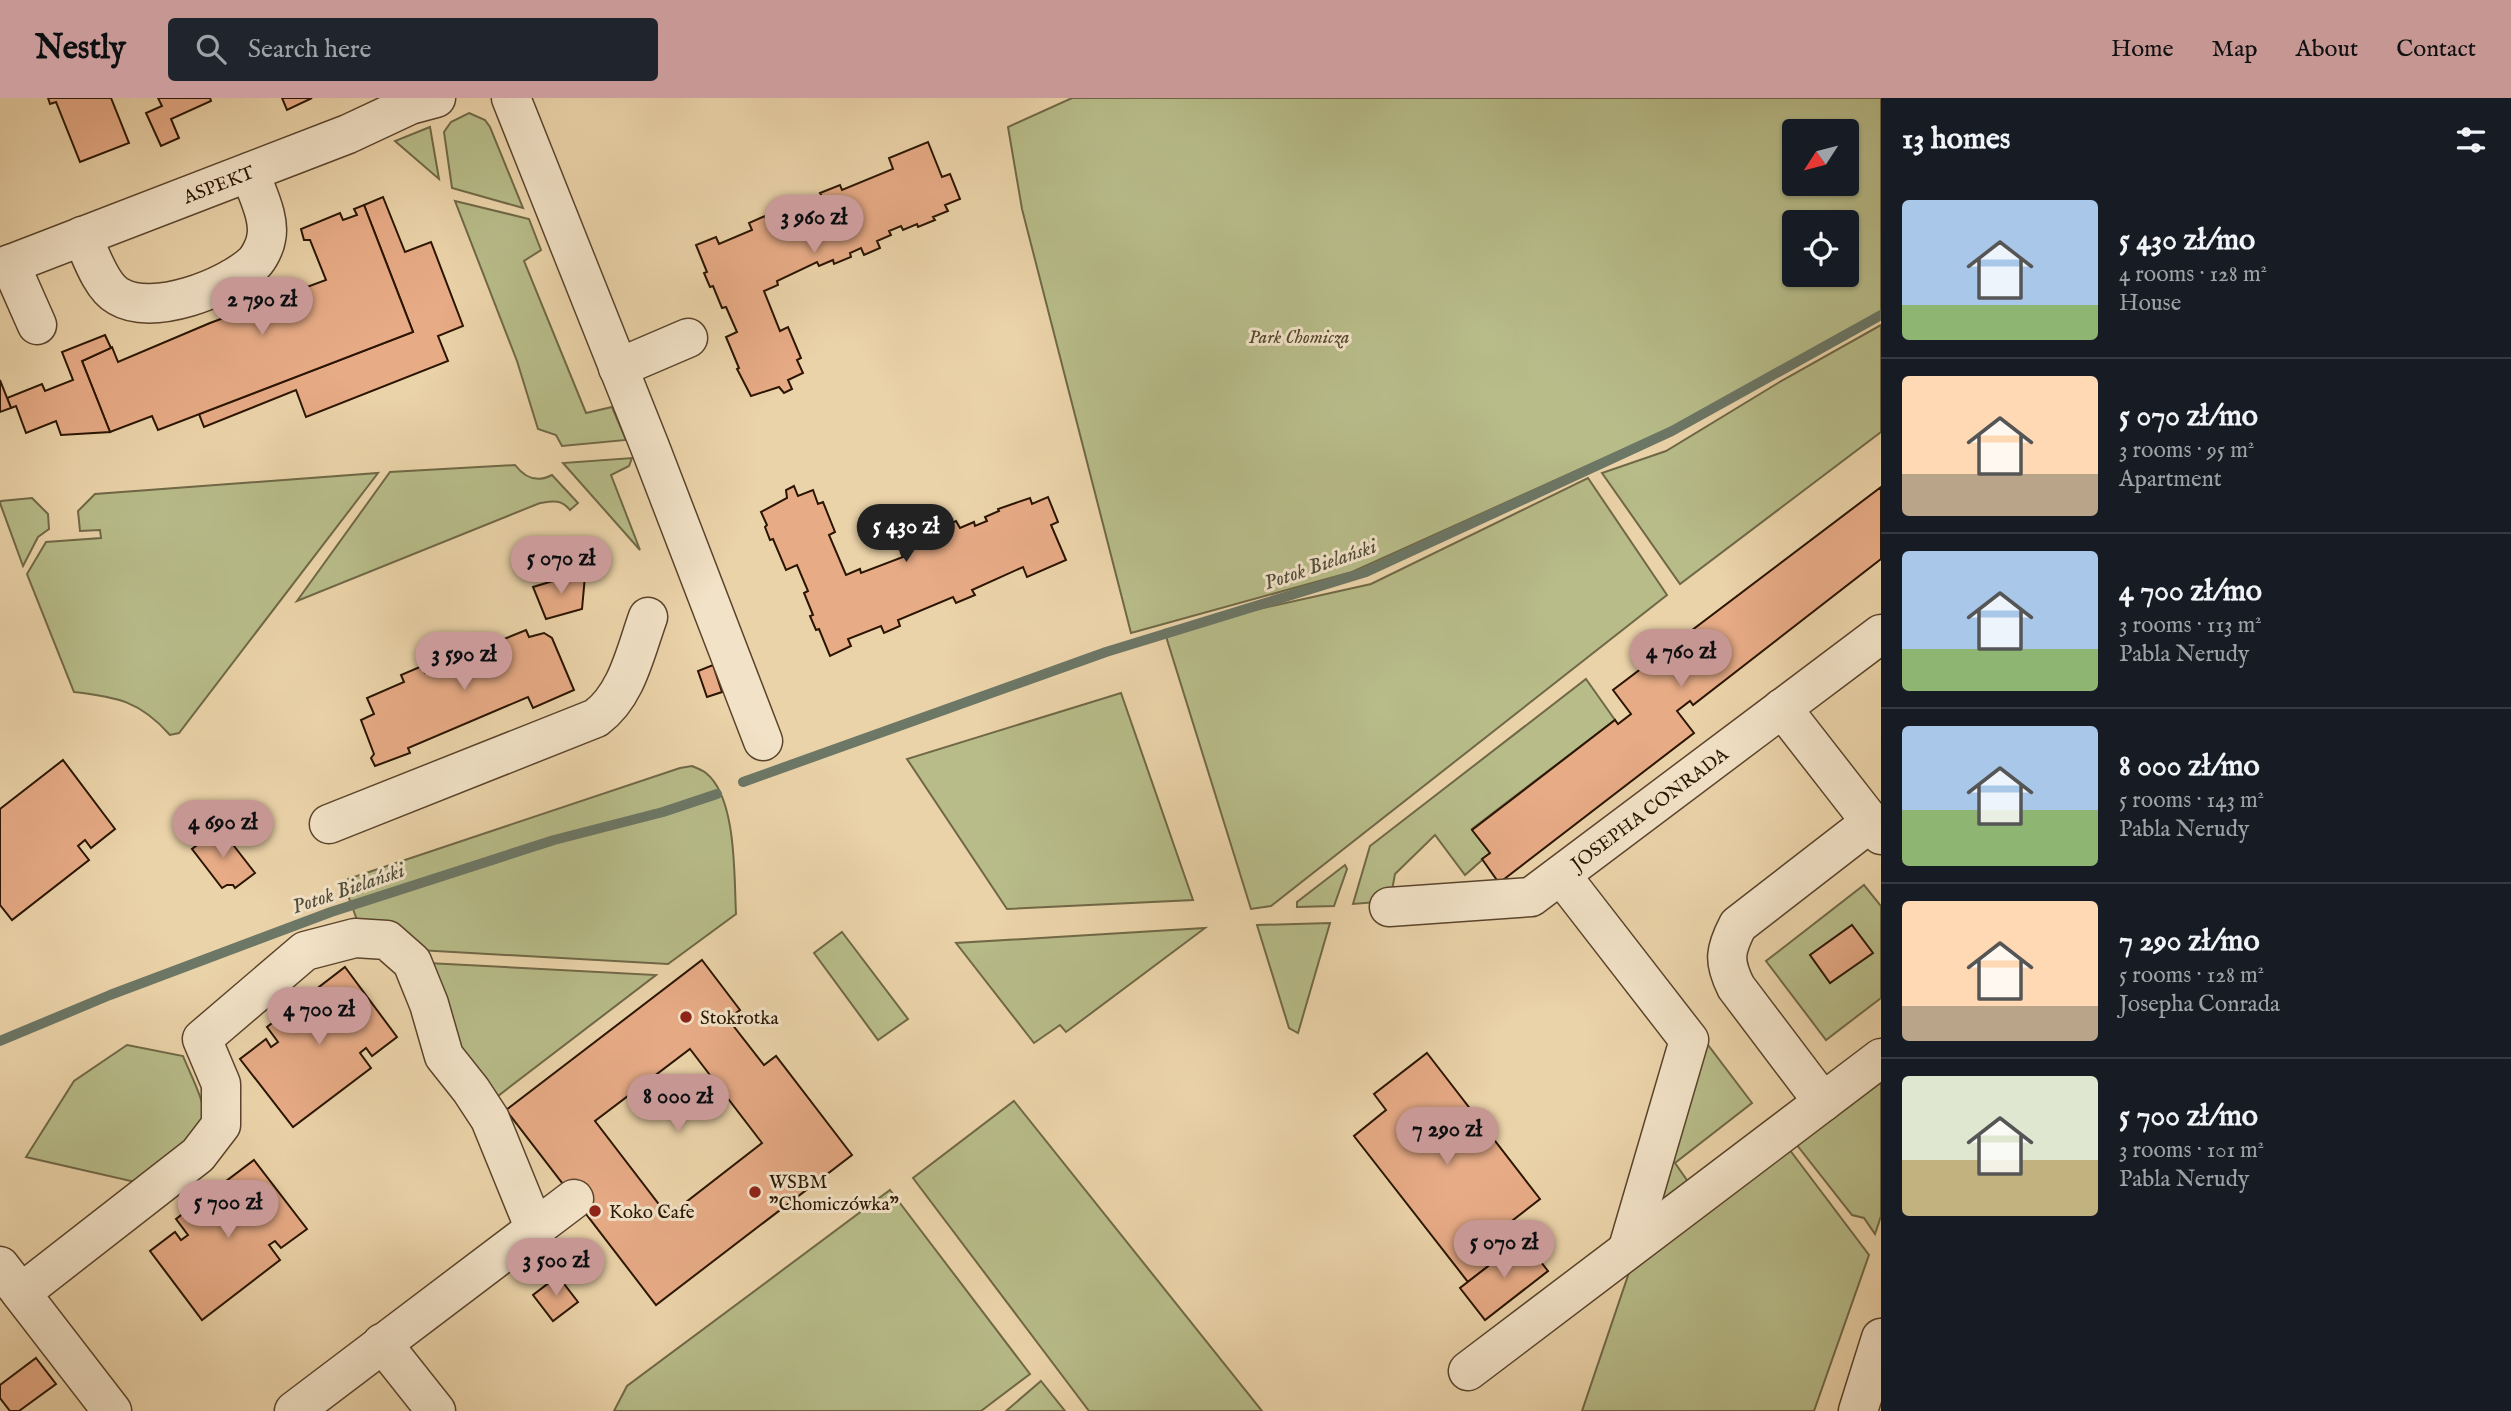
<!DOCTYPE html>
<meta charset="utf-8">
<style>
body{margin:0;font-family:"IM FELL English",serif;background:#20242c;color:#f1f3f6;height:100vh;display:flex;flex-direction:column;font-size:26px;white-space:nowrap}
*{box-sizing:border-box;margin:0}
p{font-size:23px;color:#9ea1a6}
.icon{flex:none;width:38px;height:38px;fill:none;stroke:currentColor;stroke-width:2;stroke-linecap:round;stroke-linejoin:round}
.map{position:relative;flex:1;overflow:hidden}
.drawer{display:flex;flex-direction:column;background:#171b24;width:630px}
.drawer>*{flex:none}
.needle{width:46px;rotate:234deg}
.fabs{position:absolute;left:1782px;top:21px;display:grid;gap:14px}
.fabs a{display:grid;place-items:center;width:77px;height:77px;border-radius:7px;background:#171b24;box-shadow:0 2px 5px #0004;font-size:35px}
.price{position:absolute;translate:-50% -60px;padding:0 16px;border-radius:24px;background:#c59692;color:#111;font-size:23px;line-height:46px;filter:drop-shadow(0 2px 4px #0008)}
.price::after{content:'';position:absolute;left:50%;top:42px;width:21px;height:16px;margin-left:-10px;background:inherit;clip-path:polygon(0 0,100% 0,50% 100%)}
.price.active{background:#222;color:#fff}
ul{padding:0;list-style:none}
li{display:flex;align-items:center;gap:21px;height:175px;padding:0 21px}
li+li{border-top:2px solid #363941}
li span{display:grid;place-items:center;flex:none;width:196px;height:140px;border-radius:7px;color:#555}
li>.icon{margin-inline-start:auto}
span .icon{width:84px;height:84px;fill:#fffc;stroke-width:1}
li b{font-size:30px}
h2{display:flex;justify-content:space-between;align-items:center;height:84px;padding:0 21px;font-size:30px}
header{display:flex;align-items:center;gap:42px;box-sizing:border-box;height:98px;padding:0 35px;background:#c59692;color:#111}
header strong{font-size:33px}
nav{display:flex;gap:38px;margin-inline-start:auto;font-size:24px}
.search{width:490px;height:63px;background:#20242c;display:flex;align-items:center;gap:18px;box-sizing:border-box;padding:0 24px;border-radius:7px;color:#9ea1a6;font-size:26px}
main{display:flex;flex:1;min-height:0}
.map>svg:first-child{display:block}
.green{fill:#b7bc89;stroke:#706846;stroke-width:2;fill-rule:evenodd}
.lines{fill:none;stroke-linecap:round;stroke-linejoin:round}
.stream{stroke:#6c7766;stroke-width:10}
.building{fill:#e7ab86;stroke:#2a1502;stroke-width:2;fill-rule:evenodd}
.minor-casing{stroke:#5a442c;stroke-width:41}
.minor{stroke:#f2e2c7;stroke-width:38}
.poi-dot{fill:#8f2418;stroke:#f2e2c7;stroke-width:2.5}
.labels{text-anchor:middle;stroke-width:6;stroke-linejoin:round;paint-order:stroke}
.street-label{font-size:19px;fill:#2a1502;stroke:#f2e2c7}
.park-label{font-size:19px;font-style:italic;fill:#54472a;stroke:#f2e2c7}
.poi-label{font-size:19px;fill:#2a1502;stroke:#f2e2c7;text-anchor:start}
.water-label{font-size:21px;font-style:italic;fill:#504e3c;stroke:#f2e2c7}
</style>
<header>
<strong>Nestly</strong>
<div class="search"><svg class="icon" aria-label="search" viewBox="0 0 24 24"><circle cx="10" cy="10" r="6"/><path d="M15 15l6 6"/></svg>Search here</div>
<nav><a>Home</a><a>Map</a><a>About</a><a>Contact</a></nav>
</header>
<main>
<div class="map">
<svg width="1881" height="1313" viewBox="0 0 1881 1313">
<rect width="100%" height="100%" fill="#ebd3a9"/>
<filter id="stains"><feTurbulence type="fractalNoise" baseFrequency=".00286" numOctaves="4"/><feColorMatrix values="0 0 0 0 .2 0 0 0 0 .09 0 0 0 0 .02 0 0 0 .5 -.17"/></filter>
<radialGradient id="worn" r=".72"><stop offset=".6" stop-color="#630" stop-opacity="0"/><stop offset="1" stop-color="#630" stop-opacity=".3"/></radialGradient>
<g class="green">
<path d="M1072 0H1881V215L1702 316 1352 474 1131 535 1022 111 1008 29ZM1794 33H1846V86H1794ZM1794 124H1846V177H1794Z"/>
<path d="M469 15 485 22 490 29 523 110 452 90 444 34 451 24Z"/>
<path d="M430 29 439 81 395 43Z"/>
<path d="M455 103 529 121 541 152 524 163 586 315 612 309 626 342 562 348 556 337 538 331 517 263Z"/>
<path d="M1881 227V334L1680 486 1602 375 1666 353 1778 285Z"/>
<path d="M632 360 629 368 611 377 640 452 563 365Z"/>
<path d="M515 367C525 380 537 385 552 377L578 405 570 412C561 401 553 403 540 405L297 503 390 374Z"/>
<path d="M378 375 179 635 170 637C140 603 117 599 74 594L27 476 46 444 101 440 100 432 80 433 78 413 95 396Z"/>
<path d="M1588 380 1667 497 1271 808 1251 811 1164 532 1371 486Z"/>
<path d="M32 400 48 416 49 431 38 439 23 468 0 405 1 403Z"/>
<path d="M1586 581 1615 622 1472 731 1490 755 1465 777 1435 737 1395 776 1390 803 1353 806 1370 748Z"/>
<path d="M1121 595 1193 802 1007 811 907 661Z"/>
<path d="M692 668C697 670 702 672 706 675 737 700 734 779 736 816L668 866 418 852 360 830 346 792 348 781 680 670Z"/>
<path d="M1345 767 1347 771 1334 808 1297 809V804Z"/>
<path d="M1864 787 1881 808V900L1826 942 1766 863Z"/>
<path d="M1330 825 1298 935 1289 930 1257 827Z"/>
<path d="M1205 830 1066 934 1060 927 1034 945 956 845Z"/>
<path d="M842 834 908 921 878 942 814 855Z"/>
<path d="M427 865 656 877 498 998 462 954Z"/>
<path d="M1697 946 1708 947 1752 1005 1675 1065 1691 1088 1646 1112Z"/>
<path d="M127 947 183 958C188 971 202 998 203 1010 206 1041 157 1068 135 1084L26 1059 74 983Z"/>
<path d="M1881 967V1118L1875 1136 1864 1120 1852 1117 1789 1037Z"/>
<path d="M1014 1003 1262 1313H1089L913 1080Z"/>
<path d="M1783 1043 1869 1157 1814 1313H1582L1637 1151Z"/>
<path d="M890 1092 1030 1276 981 1313H614L627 1288Z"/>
<path d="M1041 1283 1065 1313H1006Z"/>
</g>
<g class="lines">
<g class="stream">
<path d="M743 684 1106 554 1366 474 1672 333 1881 217"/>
<path d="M0 943 110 897 331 814 554 742 663 714 717 696"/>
</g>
</g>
<g class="building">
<path d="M48 0H111L129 45 80 64 56 4 50 6Z"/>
<path d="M158 0H210L211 3 171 21 179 40 161 48 146 15 162 8Z"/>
<path d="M282 0H312L287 12Z"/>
<path d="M928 44 942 79 950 76 960 101 945 107 948 113 933 119 935 122 918 129 917 126 903 132 901 128 889 133 891 137 877 143 880 150 864 157 861 150 850 155 851 159 834 166 833 162 819 168 817 164 777 183 778 187 764 193 780 233 788 229 801 260 797 262 803 275 788 282 792 291 784 295 779 289 751 298 737 271 739 270 726 239 737 234 726 209 722 210 713 188 710 189 704 175 707 174 696 147 716 139 719 146 752 132 749 125 765 118 767 124 823 100 820 95 840 87 842 92 893 71 889 60Z"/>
<path d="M383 99 405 154 431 144 463 228 438 238 448 263 306 319 296 292 204 329 199 316 413 234 364 107Z"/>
<path d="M364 107 413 234 158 332 152 318 110 334 82 263 112 249 118 264 210 225 326 182 310 142H304L301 131 340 115 343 122 357 117 354 111Z"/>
<path d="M105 237 111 250 82 263 110 334 61 337 56 323 26 335 16 308 11 310 7 300 42 286 45 293 73 282 62 254Z"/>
<path d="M0 282 11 310 0 314Z"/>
<path d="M794 388 798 398 813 392 818 406 823 404 835 434 829 437 846 477 860 471 861 475 903 459 901 455 916 449 913 445 930 438 932 442 944 437 941 430 956 423 960 430 974 424 975 428 987 423 985 419 999 413 998 411 1030 400 1032 406 1048 399 1058 424 1051 427 1066 462 1027 479 1023 469 972 492 975 497 956 505 953 499 898 522 900 528 884 535 881 528 848 541 851 548 830 558 819 531 816 532 810 518 813 517 804 495 808 493 797 467 786 472 773 441 770 442 765 429 767 427 761 414 787 400 786 392Z"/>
<path d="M1881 389V461L1693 607 1690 603 1677 613 1694 635 1499 785 1482 761 1490 755 1472 732 1615 622 1618 626 1631 616 1613 592Z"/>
<path d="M573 477 585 478 582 511 546 521 533 489Z"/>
<path d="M526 532 529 539 544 535 552 540 574 592 533 610 528 599 408 650 410 655 375 668 371 660 374 656 361 622 374 616 367 600 404 584 401 577 422 568 425 575 477 553 474 546 495 537 497 544Z"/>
<path d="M713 567 722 594 707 599 698 573Z"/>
<path d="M63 662 115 731 91 750 85 742 78 748 89 762 12 822 0 807V711Z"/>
<path d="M220 730 255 775 235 790 233 787H227L222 790 192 751Z"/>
<path d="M1852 827 1873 855 1830 885 1810 857Z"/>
<path d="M702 862 740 912 728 921 764 967 776 958 852 1057 656 1207 506 1012ZM690 951 762 1045 668 1118 595 1023Z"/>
<path d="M345 869 397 939 372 958 366 950 360 955 371 970 293 1029 240 961 266 941 271 949 278 944 267 929Z"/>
<path d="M1427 955 1540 1101 1508 1126 1521 1143 1468 1184 1354 1038 1386 1012 1374 996Z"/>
<path d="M254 1062 307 1131 281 1150 275 1143 269 1147 280 1162 202 1222 150 1153 175 1134 181 1142 188 1137 176 1121Z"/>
<path d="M1523 1141 1548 1173 1485 1222 1460 1190Z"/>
<path d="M558 1178 578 1204 553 1223 533 1197Z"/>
<path d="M36 1260 56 1286 19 1313H10L0 1300V1287Z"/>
</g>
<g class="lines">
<g class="minor-casing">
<g id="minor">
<path d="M511 0 650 349 763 643"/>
<path d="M82 138C90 155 101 189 118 198 153 219 227 190 254 165 259 160 265 148 266 141 271 120 256 94 250 74"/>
<path d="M10 166 37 227"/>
<path id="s1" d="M0 170 348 36 410 7 436 0"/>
<path d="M618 270 688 240"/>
<path d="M1782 610 1881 737"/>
<path d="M329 726 596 620C627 597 635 555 648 519"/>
<path d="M1561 777 1689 942 1628 1150"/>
<path id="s2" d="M1389 809 1531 799 1881 536"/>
<path d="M1823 1004 1736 889C1723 863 1725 852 1738 827L1871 724"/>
<path d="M0 1168 112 1313"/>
<path d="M21 1195 198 1057 221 1027V986L202 941 305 853 355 840 387 842 412 864 429 906 444 958 471 992 490 1021 534 1129"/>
<path d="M382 1245 436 1313"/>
<path d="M1468 1273 1881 960"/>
<path d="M294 1313 574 1101"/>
<path d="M1858 1313 1881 1240"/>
</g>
</g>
<use href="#minor" class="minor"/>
</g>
<g class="poi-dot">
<circle cx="686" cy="919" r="7"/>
<circle cx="755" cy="1094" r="7"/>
<circle cx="595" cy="1113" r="7"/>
</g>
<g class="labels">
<g class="street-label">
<text dy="7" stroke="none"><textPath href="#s1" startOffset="234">ASPEKT</textPath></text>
<text dy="7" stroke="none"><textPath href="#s2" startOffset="290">JOSEPHA CONRADA</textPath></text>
</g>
<g class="park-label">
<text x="1299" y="245">Park Chomicza</text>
</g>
<g class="poi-label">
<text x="700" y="926">Stokrotka</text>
<text x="769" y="1090">WSBM<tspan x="769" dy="22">"Chomiczówka"</tspan></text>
<text x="609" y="1120">Koko Cafe</text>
</g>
<g class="water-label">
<text transform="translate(1320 466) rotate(-19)" y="7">Potok Bielański</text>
<text transform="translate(348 790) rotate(-19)" y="7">Potok Bielański</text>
</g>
</g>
<rect width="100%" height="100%" filter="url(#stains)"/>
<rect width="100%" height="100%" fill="url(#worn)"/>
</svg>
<div class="fabs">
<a><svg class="needle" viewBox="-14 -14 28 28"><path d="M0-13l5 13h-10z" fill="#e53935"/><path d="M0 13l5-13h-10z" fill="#9ea1a6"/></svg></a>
<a><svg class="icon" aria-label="locate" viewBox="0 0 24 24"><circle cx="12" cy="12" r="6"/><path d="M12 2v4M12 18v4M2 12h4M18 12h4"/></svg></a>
</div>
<b class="price" style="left:814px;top:157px">3 960 zł</b>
<b class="price" style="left:262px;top:239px">2 790 zł</b>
<b class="price active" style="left:906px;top:466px">5 430 zł</b>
<b class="price" style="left:561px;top:498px">5 070 zł</b>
<b class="price" style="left:1681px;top:591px">4 760 zł</b>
<b class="price" style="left:464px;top:594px">3 590 zł</b>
<b class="price" style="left:223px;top:762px">4 690 zł</b>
<b class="price" style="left:319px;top:949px">4 700 zł</b>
<b class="price" style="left:678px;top:1036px">8 000 zł</b>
<b class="price" style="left:1447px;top:1069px">7 290 zł</b>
<b class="price" style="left:228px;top:1142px">5 700 zł</b>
<b class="price" style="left:1504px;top:1182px">5 070 zł</b>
<b class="price" style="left:556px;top:1200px">3 500 zł</b>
</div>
<section class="drawer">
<h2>13 homes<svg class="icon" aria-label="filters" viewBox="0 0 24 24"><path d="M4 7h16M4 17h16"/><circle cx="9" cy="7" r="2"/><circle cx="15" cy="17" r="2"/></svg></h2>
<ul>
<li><span style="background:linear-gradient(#a9c7e8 75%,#8fb573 0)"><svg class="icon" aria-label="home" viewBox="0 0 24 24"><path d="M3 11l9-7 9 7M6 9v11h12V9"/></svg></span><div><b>5 430 zł/mo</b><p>4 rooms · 128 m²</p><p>House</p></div></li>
<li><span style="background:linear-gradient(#ffd9b3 70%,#b9a48a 0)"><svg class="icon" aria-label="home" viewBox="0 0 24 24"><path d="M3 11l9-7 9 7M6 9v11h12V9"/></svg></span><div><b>5 070 zł/mo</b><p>3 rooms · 95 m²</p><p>Apartment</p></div></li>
<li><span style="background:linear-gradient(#a9c7e8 70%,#8fb573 0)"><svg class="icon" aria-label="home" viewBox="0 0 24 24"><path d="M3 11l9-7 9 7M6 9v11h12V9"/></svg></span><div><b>4 700 zł/mo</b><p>3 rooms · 113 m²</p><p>Pabla Nerudy</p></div></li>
<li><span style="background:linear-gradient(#a9c7e8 60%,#8fb573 0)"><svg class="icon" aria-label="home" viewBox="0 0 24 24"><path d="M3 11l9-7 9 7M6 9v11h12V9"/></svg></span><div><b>8 000 zł/mo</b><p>5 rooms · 143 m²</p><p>Pabla Nerudy</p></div></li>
<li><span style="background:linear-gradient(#ffd9b3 75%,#b9a48a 0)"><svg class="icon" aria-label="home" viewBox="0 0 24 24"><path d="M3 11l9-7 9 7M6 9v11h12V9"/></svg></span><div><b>7 290 zł/mo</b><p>5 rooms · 128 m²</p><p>Josepha Conrada</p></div></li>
<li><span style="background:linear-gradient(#dfe7d0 60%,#c2b280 0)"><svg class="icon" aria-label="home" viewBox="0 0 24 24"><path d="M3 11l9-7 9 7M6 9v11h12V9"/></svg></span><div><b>5 700 zł/mo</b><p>3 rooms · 101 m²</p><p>Pabla Nerudy</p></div></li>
</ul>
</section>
</main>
